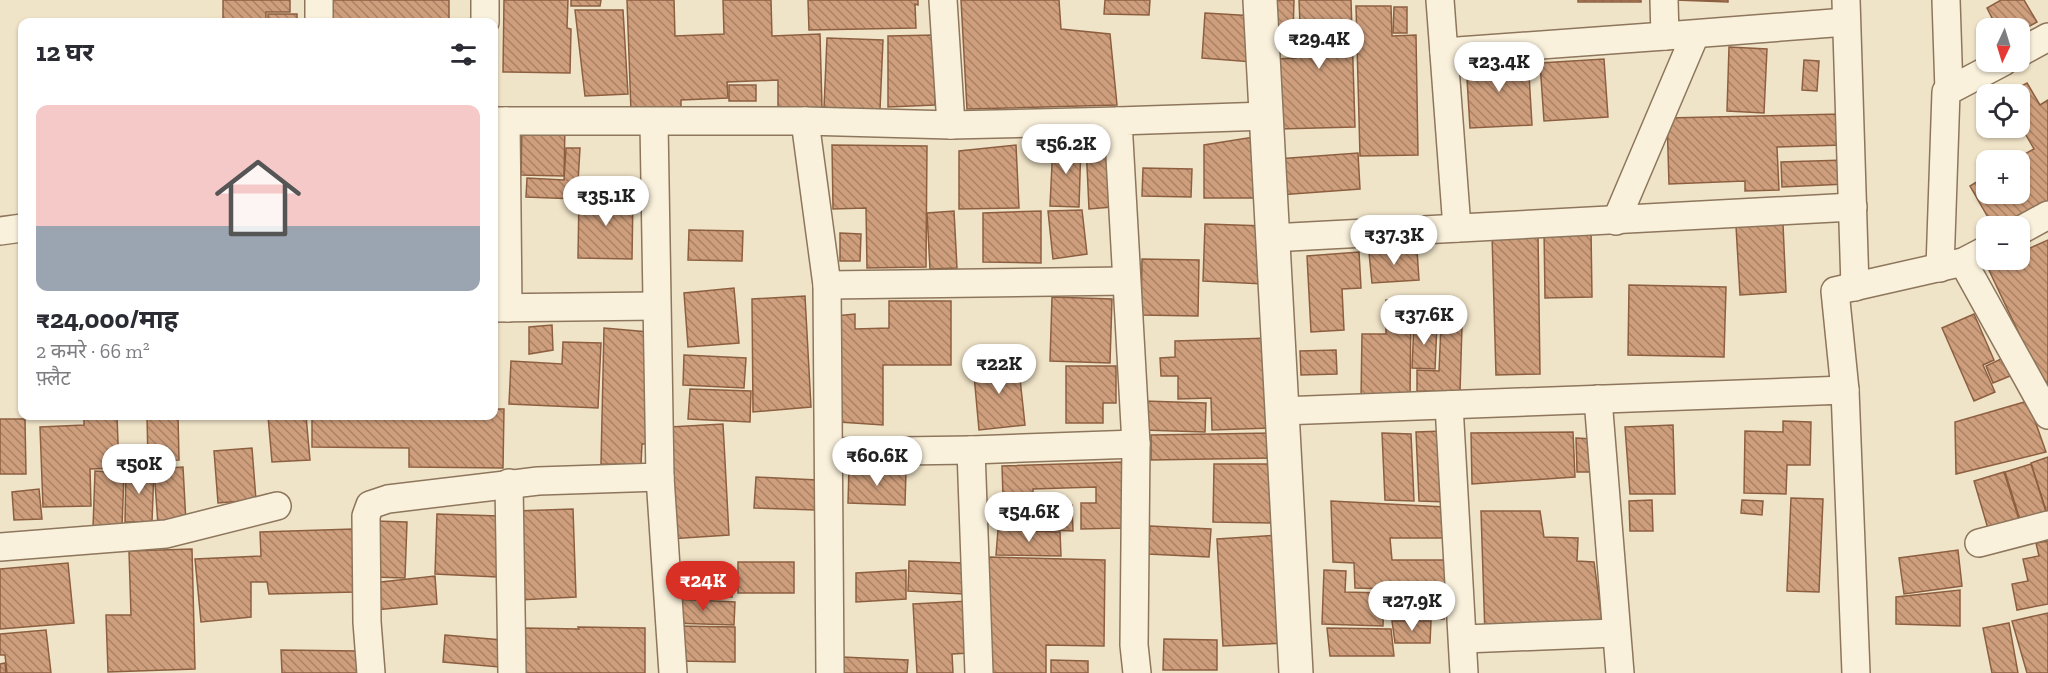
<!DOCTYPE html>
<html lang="hi">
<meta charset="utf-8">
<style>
body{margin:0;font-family:"Zilla Slab","Noto Sans Devanagari",serif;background:#f2f2f3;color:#2b2b33;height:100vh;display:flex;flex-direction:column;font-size:22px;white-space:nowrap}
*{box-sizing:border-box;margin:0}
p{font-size:20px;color:#7c7c81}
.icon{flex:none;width:33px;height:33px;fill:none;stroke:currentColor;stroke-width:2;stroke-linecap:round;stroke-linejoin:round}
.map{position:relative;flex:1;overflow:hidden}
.side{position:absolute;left:18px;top:18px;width:480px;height:402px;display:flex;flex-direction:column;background:#fff;border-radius:12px;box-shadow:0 2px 4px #0004}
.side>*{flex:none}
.needle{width:39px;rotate:184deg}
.controls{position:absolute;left:1976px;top:18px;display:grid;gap:12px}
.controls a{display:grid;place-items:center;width:54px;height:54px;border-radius:12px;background:#fff;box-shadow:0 2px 4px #0004;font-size:30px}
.price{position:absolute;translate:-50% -51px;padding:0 14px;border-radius:21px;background:#fff;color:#222;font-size:20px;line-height:39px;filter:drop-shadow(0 2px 3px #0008)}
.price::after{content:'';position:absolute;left:50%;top:36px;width:18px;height:14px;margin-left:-9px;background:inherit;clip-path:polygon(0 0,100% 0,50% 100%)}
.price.on{background:#d93025;color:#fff}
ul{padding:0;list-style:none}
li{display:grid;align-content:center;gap:12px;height:318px;padding:0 18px}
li+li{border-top:2px solid #e1e1e2}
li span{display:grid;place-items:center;height:186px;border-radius:12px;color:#555}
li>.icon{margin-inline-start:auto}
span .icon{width:108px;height:108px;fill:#fffc;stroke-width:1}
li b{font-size:26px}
h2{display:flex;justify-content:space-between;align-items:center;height:72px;padding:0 18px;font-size:26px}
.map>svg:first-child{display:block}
.building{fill:url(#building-back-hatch);stroke:#8d5f41;stroke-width:1.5}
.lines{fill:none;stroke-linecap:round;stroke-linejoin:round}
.minor-casing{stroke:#8d765c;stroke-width:30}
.tertiary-casing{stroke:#8d765c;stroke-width:36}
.minor{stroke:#faf1dc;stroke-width:27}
.tertiary{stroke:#faf1dc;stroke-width:33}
</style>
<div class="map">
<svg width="2048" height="673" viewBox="0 0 2048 673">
<defs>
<pattern id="building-back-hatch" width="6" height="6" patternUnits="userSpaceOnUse" patternTransform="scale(1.5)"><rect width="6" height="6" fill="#cf9f7d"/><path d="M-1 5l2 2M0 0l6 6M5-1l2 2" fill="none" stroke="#a98266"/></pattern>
</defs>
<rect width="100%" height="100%" fill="#f0e4c8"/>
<g class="building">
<path d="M223 0H290V12H266V22H223Z"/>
<rect x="331" y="0" width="118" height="22"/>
<path d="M504 0H568L567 28 571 29 570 73 503 72Z"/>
<path d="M571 0H601L600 6H571Z"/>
<path d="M627 0H674L675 36 724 34 723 0H771L772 36 820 34 822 108 778 109V80L727 82 728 98 681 100V110L631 112Z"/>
<path d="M808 0H918V5L915 4 916 28 809 30Z"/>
<path d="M961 0H1059L1061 29 1110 34 1117 105 967 109Z"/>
<path d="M1105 0H1150L1149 15 1104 14Z"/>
<path d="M1269 0H1294L1293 35 1269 34Z"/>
<path d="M1299 0H1351L1355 127 1279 129 1276 59 1296 58 1295 31H1315L1314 24H1300Z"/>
<rect x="1578" y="0" width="63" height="2"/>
<path d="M1675 0H1728V2Z"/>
<path d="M2001 0H2024L2037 22 2019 32V28H1986V35L1983 29 1994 22 1987 8Z"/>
<path d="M1356 6H1391L1392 36 1416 35 1418 155 1360 156Z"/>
<path d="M1394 7H1407V33H1393Z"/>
<path d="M575 10H623L628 94 585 96Z"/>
<path d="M1205 13 1255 16 1253 62 1202 58Z"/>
<rect x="268" y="14" width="29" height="8"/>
<path d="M935 35V105L888 107V36Z"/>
<path d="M827 38 883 40 880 110 824 108Z"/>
<path d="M1729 47 1767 49 1764 113 1727 111Z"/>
<path d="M1528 58 1532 125 1470 128 1466 62Z"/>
<path d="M1604 59 1608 117 1544 121 1540 63Z"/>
<path d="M1804 60 1819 61 1817 91 1802 90Z"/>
<path d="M2027 83 2040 105 2048 100V206L2012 226H1993L1970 186 1986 176V194H2019V160H2014L2034 149 2019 123V94H2007Z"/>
<rect x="729" y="85" width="27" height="16"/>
<path d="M1841 114 1842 145 1777 147 1779 190 1745 191V181L1669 184 1667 118Z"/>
<path d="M522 124H565L564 176 521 175Z"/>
<path d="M1260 136 1264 198H1204V145Z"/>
<path d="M1053 143 1081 144 1079 207 1050 206Z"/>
<path d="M832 145 927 146 926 267 867 268 866 208 833 209Z"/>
<path d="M1016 145 1019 208 959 209V151Z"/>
<path d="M1086 145 1110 146 1112 207 1089 209Z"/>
<path d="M566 148H580L577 199 526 197 527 178 564 180Z"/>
<path d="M1358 153 1360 189 1279 195 1277 159Z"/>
<path d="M1845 160 1846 184 1782 187 1781 162Z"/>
<path d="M1143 168 1192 169 1191 197 1142 196Z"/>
<path d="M579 195 633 196 632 259 578 258Z"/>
<path d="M1082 210 1087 254 1053 259 1048 211Z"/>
<path d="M954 211 957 268 930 269 927 213Z"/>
<path d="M1041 211V263L983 262V213Z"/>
<path d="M1205 224 1266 226 1264 284 1203 281Z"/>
<path d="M1783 224 1786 292 1740 295 1736 226Z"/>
<path d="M689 230 743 231 742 261 688 260Z"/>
<path d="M1544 230H1591L1592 297 1545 298Z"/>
<path d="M840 233 861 234 860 261H840Z"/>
<path d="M1538 234 1540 374 1496 375 1492 235Z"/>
<path d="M2048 240V395L1988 268 2005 260H2019V253Z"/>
<path d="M1417 250 1419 280 1372 283 1369 253Z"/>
<path d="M1359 252 1361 288 1342 289 1344 330 1311 332 1307 256Z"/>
<path d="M1142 259 1199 260 1198 316 1141 315Z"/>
<path d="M1629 285 1726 287 1724 357 1628 355Z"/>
<path d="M734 288 739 343 688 347 684 293Z"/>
<path d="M805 296 811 407 753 412 752 299Z"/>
<path d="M1052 297 1112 299 1110 363 1050 361Z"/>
<path d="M1386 300H1411L1410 401 1361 400 1362 334H1386Z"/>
<path d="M889 301H951V365H883V425L839 422 835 316 855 314V329L889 328Z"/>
<path d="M1974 314 1994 360 1983 365 1995 392 1974 401 1942 328Z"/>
<path d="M1414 323 1437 324 1435 369 1412 368Z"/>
<path d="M552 325 553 350 529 354V327Z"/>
<path d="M1441 325 1462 326 1460 392 1417 391V370L1439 371Z"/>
<path d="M604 328 649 332 650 444H642L641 465 601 464Z"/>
<path d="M1270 338 1273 428 1212 430 1211 398 1178 399V376H1161L1160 358 1175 357V341Z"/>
<path d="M563 342 601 343 598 408 509 404 511 361 562 364Z"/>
<path d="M1336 350 1337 374 1301 375 1300 351Z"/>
<path d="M684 355 746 358 744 388 683 385Z"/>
<path d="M2003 358 2010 376 1993 383 1986 366Z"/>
<path d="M1018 360 1025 425 979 430 973 364Z"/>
<path d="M1066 366H1116V403H1103V423H1066Z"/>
<path d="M690 389 751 391 750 422 688 419Z"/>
<path d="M1144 401 1206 403 1205 432 1143 430Z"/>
<path d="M2028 401 2046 452 1956 474 1955 422Z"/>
<path d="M494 409H504L503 468 409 467V448L312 447V416H494Z"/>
<path d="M84 416H117L119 468 90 469 91 506 43 507 40 427 84 425Z"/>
<path d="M147 416H178L179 460 148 461Z"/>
<path d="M268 416H306L310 460 272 462Z"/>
<path d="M0 419H25L26 474H0Z"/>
<path d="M1783 421 1811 422 1810 465H1787L1786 494 1744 493 1745 431 1783 432Z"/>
<path d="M723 424 729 535 669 539 670 427Z"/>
<path d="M1673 425 1675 494H1630L1625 427Z"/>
<path d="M1444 431 1447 502 1419 501 1416 432Z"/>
<path d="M1573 432 1575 477 1472 484 1471 433Z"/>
<path d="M1273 433 1274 458 1151 460V435Z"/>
<path d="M1382 433 1411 434 1414 501 1385 500Z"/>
<path d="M1576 438 1592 439 1593 472H1577Z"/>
<path d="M252 448 256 500 218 503 214 451Z"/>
<path d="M2048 457V517L2031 463Z"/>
<path d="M1124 462 1127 528 1081 529V503H1096V487L1033 489V506L1072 505 1073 531 1004 528 1002 466Z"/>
<path d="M1214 464H1278L1277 523 1213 522Z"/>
<path d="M2031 464 2047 515 2021 523 2005 472Z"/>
<path d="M126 467 154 469 152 522H125Z"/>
<path d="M183 467 186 523 158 525 154 469Z"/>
<path d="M849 468 906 470 905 505 848 503Z"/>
<path d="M95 471 124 473 122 528H93Z"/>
<path d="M2004 472 2020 523 1989 532 1974 481Z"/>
<path d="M756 477 817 480 816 510 754 508Z"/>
<path d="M39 489 42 519 14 520 12 492Z"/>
<path d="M1791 498 1823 499 1819 592 1787 591Z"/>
<path d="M1652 500 1653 531H1630L1629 501Z"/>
<path d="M1742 500 1763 501 1762 515 1741 513Z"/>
<path d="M1331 501 1445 507 1448 538H1390L1392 560H1449L1456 591 1355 588 1354 563 1333 562Z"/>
<path d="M573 509 576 597 519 600 516 511Z"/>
<path d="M1481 511H1540L1544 537 1578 538 1577 561 1594 562 1603 629 1485 636Z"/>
<path d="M437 514 499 516 497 577 435 574Z"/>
<path d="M375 521 407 522 405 578 373 577Z"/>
<path d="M1150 526 1211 529 1209 557 1148 554Z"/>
<path d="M353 529 355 592 269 594 267 582H251V617L201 622 195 559 261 556 260 532Z"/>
<path d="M998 530 1060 532 1061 556 996 555Z"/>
<path d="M1280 535 1287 643 1223 646 1217 539Z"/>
<path d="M2048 541V604L2017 610 2012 584 2028 581 2023 559 2039 556 2036 543Z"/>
<path d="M192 549 195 669 108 672 106 615H131L129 551Z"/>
<path d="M1958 550 1962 586 1904 594 1899 558Z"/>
<path d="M989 557 1105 560 1104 646 1046 645V673H987Z"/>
<path d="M909 561 965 563 964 594 908 591Z"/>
<rect x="738" y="562" width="56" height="31"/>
<path d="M68 563 74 623 0 629V569Z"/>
<path d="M671 566 732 567V597L670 596Z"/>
<path d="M906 570V599L856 602V573Z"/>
<path d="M1324 570 1346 571 1345 592 1384 593 1383 626 1322 624Z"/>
<path d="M435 576 437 604 375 610 372 583Z"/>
<path d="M1960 590V626L1896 624V597Z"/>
<path d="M1389 595H1444V619L1390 618Z"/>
<path d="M672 599 735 602 734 625 671 623Z"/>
<path d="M969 601 971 653 952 654 953 673H917L913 604Z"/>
<path d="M2048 613V673H2027L2012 621Z"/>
<path d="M1392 621H1431L1430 643H1395Z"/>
<path d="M2009 623 2018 673H1992L1983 628Z"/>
<path d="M677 626 735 627V662L676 661Z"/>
<path d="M578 627 645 628V673H516L517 650H525V628L579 629Z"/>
<path d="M1327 628 1391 629 1394 656H1330Z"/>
<path d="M46 630 51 673H7L5 655H0V634Z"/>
<path d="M445 635 502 640 499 667 443 662Z"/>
<path d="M1164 639 1217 640V670H1163Z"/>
<path d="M281 650 358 651 359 673H282Z"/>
<path d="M842 657 908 660 907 673H841Z"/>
<path d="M1051 660 1088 661V673H1051Z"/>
<path d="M5 663 6 673H0V664Z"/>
</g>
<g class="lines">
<g class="minor-casing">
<g id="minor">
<path d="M485 0V22"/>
<path d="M943 0 951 125"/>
<path d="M1440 0 1457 228"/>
<path d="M1664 0 1665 36 1846 22"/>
<path d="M1846 0 1855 287"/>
<path d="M1946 0 1949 91"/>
<path d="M319 22V0"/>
<path d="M1444 52 1665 36"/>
<path d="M2019 53 2048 37"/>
<path d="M494 121H805L827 285 830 673"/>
<path d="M506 121 508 308"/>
<path d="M805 121 951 125 1118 121"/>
<path d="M654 123 660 477 673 673"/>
<path d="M1616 221 1695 35"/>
<path d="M0 231 22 228"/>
<path d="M2019 231 2048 215"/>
<path d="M1271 238 1853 207"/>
<path d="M1963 262 2048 415"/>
<path d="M1940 268 1946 92 2003 62"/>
<path d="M827 285 1125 281"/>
<path d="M494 308 656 306"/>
<path d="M1845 390 1835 291 1963 262 1986 250"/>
<path d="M1598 399 1620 673"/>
<path d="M1449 405 1464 673"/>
<path d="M1281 411 1845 390 1856 673"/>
<path d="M829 452 971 450"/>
<path d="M509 483 512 673"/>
<path d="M1979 543 2048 525"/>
<path d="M0 547 166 534 277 506"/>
<path d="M1464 639 1615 633"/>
<path d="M371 673 367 622 366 516 370 505 388 499 538 481 660 477"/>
<path d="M979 673 971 450 1136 444"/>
<path d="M1137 673 1134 645 1136 444 1118 121 1267 116"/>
</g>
</g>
<g class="tertiary-casing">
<path id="tertiary" d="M1260 0 1296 673"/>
</g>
<use href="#minor" class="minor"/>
<use href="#tertiary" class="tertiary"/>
</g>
</svg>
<div class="controls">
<a><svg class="needle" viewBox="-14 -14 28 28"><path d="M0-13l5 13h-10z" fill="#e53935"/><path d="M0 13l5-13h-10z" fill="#7c7c81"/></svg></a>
<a><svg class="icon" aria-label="locate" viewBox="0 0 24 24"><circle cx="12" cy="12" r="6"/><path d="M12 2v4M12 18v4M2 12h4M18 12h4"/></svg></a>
<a>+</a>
<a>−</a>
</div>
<b class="price" style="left:1319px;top:70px">₹29.4K</b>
<b class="price" style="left:1499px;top:93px">₹23.4K</b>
<b class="price" style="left:1066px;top:175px">₹56.2K</b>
<b class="price" style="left:606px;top:227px">₹35.1K</b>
<b class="price" style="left:1394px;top:266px">₹37.3K</b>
<b class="price" style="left:1424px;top:346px">₹37.6K</b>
<b class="price" style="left:999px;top:395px">₹22K</b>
<b class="price" style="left:877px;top:487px">₹60.6K</b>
<b class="price" style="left:139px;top:495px">₹50K</b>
<b class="price" style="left:1029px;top:543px">₹54.6K</b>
<b class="price on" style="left:703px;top:612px">₹24K</b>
<b class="price" style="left:1412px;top:632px">₹27.9K</b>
<section class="side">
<h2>12 घर<svg class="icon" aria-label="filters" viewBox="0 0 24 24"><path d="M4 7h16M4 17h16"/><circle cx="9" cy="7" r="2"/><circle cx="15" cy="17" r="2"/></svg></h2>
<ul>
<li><span style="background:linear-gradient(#f6c9c9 65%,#9aa5b1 0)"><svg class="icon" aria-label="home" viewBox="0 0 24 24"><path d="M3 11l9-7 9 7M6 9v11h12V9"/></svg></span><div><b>₹24,000/माह</b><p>2 कमरे · 66 m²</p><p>फ़्लैट</p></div></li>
</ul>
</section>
</div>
